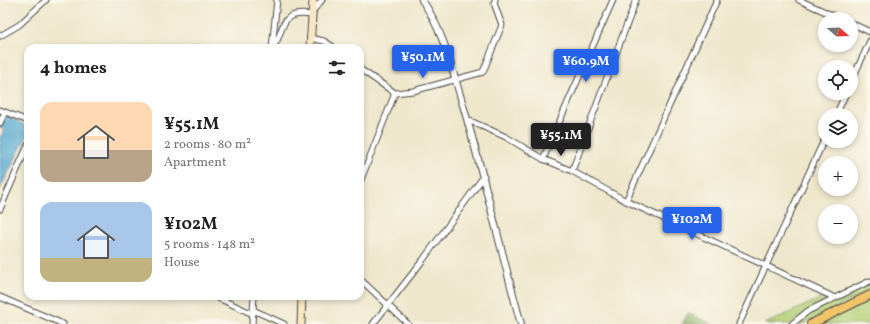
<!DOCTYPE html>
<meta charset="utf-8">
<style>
body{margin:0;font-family:Vollkorn,serif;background:#f2f2f2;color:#202124;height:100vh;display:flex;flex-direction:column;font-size:15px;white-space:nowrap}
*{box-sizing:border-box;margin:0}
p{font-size:13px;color:#757577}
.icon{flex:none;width:22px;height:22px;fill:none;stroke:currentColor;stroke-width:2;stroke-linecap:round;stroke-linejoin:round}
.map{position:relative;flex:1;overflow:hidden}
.sheet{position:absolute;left:24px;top:44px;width:340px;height:256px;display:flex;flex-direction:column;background:#fff;border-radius:12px;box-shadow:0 2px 6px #0003}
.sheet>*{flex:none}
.needle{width:26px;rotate:109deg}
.buttons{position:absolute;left:818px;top:12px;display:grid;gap:8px}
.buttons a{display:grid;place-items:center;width:40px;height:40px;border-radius:50%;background:#fff;box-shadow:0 2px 6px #0003;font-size:20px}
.price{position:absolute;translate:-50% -34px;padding:0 9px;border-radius:4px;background:#2563eb;color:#fff;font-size:13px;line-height:26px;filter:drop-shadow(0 1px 2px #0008)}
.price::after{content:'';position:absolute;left:50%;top:24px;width:12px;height:9px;margin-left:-6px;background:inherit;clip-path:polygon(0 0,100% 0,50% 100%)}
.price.active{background:#222;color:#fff}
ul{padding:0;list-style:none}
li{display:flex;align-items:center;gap:12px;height:100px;padding:0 16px}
li span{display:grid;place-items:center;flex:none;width:112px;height:80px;border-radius:12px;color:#555}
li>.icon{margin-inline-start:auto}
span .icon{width:48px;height:48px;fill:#fffc;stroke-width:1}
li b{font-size:17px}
h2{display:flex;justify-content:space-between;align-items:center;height:48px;padding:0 16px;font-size:17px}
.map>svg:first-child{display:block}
.green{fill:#b4d076;stroke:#707e50}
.forest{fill:#8fb267;stroke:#5d6e49}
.water{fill:#55a8d0;stroke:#406a7e}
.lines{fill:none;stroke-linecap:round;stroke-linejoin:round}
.minor-casing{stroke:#484743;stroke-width:7}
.tertiary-casing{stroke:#484743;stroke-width:8}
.secondary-casing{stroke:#484743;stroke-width:9}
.primary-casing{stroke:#484743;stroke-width:10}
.minor{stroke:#fff;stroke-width:5}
.tertiary{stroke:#fff;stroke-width:6}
.secondary{stroke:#f9e7c3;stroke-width:7}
.primary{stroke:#f0c469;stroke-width:8}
</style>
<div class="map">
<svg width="870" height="324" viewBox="0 0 870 324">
<rect width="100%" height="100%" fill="#fbf7ec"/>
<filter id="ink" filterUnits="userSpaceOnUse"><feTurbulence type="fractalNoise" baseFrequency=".025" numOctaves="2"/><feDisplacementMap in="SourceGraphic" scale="8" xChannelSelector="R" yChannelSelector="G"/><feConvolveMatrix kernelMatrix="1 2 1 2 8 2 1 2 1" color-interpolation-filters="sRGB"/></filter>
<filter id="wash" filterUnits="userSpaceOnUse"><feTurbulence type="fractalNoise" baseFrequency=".012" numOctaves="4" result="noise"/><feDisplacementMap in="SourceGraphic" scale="16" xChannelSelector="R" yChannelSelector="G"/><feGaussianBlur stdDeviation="0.9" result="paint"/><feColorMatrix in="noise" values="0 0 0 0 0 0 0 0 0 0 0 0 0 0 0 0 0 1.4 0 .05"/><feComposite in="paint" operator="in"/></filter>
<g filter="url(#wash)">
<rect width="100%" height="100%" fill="#efe7cc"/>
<g class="green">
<path d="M870 283V291L803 324H795L809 312Z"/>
<path d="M826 296 828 299 790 324H765Z"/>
<path d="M870 300V324H821Z"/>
</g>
<path class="forest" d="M688 313 712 324H682Z"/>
<path class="water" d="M0 112 28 127V134L0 189V138L4 130 0 128Z"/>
</g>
<g filter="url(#ink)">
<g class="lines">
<g class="minor-casing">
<g id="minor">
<path d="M799 0 841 19"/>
<path d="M312 12 322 0"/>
<path d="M851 23 870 32"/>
<path d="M0 36 19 25 46 0"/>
<path d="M310 38 324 41 335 48"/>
<path d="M272 48 277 0"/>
<path d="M273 48C286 28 278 10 312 15"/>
<path d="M360 69 395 93 413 91 483 72 502 25 494 3 495 0"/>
<path d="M851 82 870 41"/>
<path d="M0 110 28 121"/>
<path d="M836 115 846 93"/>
<path d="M468 120 506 137 543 159 572 171 626 201 831 296 834 298"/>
<path d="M0 123 5 112"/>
<path d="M543 159 613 0"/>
<path d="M572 171 636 0"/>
<path d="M360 182 395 93"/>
<path d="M626 201 717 0"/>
<path d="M0 209 28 145"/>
<path d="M360 279 408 324"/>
<path d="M214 296 253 314"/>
<path d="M0 297 63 324"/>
<path d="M253 310 284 324"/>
<path d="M252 324 254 296"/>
<path d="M373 324 423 260 484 176"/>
<path d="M739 324 825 138"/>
<path d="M792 324 808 311 870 281"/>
</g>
</g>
<g class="tertiary-casing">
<path id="tertiary" d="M422 0C442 29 450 62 460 95 483 171 500 248 521 324"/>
</g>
<g class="secondary-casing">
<g id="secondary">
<path d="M310 48 313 0"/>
<path d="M301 324 302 296"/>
</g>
</g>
<g class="primary-casing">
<path id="primary" d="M811 324 870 295"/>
</g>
<use href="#minor" class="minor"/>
<use href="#tertiary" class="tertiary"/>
<use href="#secondary" class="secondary"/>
<use href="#primary" class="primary"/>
</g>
</g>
</svg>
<div class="buttons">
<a><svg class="needle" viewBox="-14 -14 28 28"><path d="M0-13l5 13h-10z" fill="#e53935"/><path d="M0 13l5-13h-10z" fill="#757577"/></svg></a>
<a><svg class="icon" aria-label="locate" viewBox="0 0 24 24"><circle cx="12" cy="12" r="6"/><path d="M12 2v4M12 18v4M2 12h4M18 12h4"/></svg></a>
<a><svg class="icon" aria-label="layers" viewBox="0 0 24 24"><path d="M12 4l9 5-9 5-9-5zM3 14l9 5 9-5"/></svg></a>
<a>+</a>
<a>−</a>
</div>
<b class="price" style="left:423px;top:79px">¥50.1M</b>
<b class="price" style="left:586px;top:83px">¥60.9M</b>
<b class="price active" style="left:561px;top:157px">¥55.1M</b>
<b class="price" style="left:692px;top:241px">¥102M</b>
<section class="sheet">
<h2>4 homes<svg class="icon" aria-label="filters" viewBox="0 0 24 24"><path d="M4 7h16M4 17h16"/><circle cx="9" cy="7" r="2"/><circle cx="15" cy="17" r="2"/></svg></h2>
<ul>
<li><span style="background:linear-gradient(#ffd9b3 60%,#b9a48a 0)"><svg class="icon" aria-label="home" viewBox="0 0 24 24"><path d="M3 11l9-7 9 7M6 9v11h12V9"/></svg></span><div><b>¥55.1M</b><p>2 rooms · 80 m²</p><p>Apartment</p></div></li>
<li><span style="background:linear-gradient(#a9c7e8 70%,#c2b280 0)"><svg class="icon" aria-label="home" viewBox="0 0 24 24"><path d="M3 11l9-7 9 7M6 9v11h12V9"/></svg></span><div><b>¥102M</b><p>5 rooms · 148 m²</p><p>House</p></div></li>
</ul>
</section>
</div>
